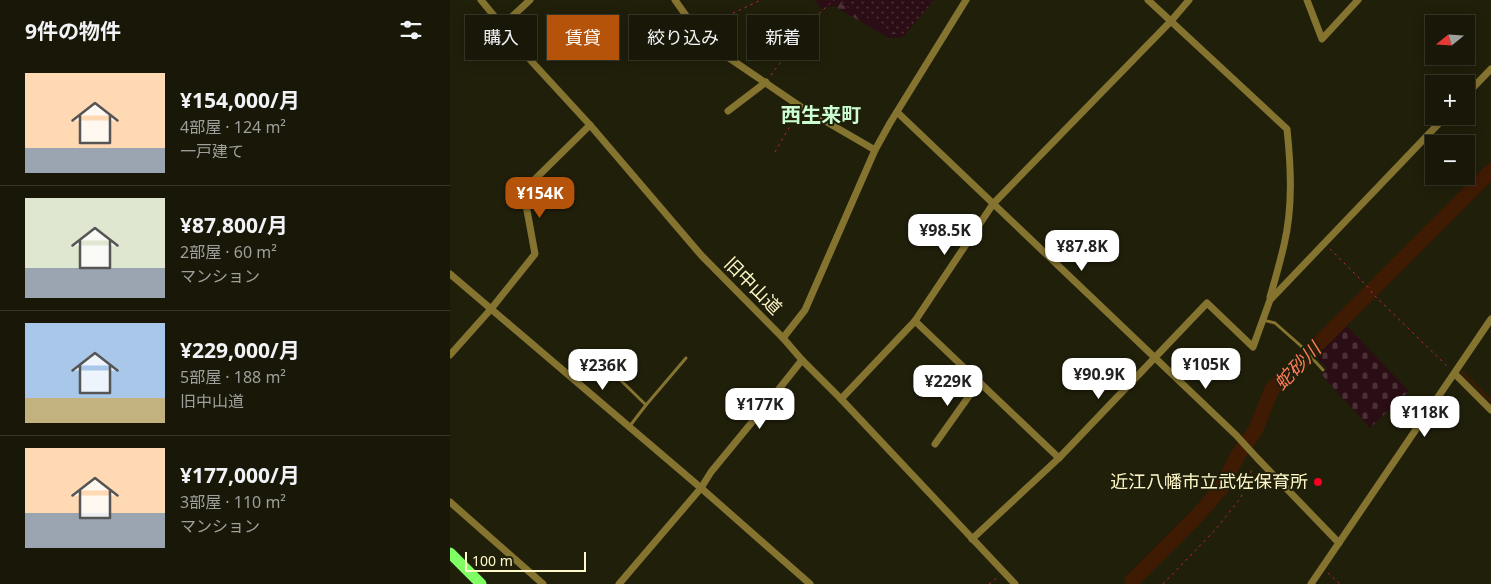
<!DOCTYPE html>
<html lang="ja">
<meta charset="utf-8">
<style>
body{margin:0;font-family:"Noto Sans","Noto Sans JP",sans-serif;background:#212012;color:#f1f3f6;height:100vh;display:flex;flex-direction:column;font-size:19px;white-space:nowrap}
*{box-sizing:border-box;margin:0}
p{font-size:16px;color:#9f9f9c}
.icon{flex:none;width:28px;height:28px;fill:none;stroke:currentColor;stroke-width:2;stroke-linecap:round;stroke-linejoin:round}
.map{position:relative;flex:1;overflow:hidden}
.details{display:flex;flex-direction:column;background:#181708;width:450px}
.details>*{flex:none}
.hud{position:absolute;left:15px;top:15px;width:475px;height:45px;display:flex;gap:10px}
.needle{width:32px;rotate:252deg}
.controls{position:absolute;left:975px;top:15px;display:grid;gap:10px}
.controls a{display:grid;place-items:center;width:50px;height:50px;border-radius:0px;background:#181708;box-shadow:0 2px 12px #0003,0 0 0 1px #363629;font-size:25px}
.scale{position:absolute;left:15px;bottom:12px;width:121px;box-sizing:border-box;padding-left:5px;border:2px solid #fff8c9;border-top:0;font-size:14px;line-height:18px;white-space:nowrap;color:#fff8c9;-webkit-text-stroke:4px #201f0a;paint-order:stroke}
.price{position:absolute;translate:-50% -42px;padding:0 11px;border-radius:10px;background:#fff;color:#222;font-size:16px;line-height:32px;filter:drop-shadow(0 1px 2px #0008)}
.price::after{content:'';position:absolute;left:50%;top:30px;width:15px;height:11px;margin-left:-8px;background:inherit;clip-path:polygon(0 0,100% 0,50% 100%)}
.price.active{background:#b45309;color:#fff}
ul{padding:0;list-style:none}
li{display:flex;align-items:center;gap:15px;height:125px;padding:0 25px}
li+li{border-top:1px solid #363629}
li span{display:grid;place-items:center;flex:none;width:140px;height:100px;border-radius:0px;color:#555}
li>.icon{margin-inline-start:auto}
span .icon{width:60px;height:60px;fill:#fffc;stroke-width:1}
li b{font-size:21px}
h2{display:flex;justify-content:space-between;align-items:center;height:60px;padding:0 25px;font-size:21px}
.pill{padding:0 18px;border-radius:0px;background:#181708;box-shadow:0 2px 12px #0003,0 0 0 1px #363629;font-size:18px;line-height:45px}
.pill.active{background:#b45309;color:#fff}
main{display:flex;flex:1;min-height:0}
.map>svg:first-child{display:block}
.forest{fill:url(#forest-firs)}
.cemetery{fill:url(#cemetery-stones)}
.park{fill:url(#park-dots)}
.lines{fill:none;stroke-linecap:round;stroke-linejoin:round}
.stream{stroke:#401b04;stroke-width:2.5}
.river{stroke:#401b04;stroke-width:15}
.path{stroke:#bc2050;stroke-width:1;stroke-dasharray:2.5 4;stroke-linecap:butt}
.service{stroke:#857330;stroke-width:3}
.minor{stroke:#857330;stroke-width:7}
.trunk{stroke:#80ff64;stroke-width:11}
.poi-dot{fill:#f40024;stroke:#201f0a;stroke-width:2}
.labels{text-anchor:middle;stroke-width:4;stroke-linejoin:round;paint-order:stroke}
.street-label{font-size:18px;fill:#fff8c9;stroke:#201f0a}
.poi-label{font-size:18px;fill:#fff8c9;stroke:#201f0a;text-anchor:end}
.water-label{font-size:19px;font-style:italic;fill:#ff7c57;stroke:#201f0a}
.quarter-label{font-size:20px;font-weight:bold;fill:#cbffd1;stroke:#201f0a}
</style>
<main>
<section class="details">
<h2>9件の物件<svg class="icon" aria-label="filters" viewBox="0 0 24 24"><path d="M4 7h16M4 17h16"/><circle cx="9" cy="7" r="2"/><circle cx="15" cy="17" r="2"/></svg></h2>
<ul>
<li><span style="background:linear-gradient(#ffd9b3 75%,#9aa5b1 0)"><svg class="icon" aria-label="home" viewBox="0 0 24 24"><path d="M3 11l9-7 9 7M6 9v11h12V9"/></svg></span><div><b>¥154,000/月</b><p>4部屋 · 124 m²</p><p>一戸建て</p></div></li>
<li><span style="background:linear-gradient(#dfe7d0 70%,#9aa5b1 0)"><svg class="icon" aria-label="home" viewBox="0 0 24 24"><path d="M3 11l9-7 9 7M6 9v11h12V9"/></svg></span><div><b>¥87,800/月</b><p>2部屋 · 60 m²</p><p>マンション</p></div></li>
<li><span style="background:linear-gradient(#a9c7e8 75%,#c2b280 0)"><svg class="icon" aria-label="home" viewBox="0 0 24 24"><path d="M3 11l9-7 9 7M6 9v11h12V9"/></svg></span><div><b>¥229,000/月</b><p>5部屋 · 188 m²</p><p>旧中山道</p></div></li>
<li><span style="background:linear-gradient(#ffd9b3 65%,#9aa5b1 0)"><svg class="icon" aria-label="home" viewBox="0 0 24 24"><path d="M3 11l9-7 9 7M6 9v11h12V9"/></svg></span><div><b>¥177,000/月</b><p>3部屋 · 110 m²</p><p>マンション</p></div></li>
</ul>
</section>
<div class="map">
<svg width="1041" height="584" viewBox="0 0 1041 584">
<defs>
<pattern id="forest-firs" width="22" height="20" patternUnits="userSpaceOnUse" patternTransform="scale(1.25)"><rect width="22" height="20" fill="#2b0d15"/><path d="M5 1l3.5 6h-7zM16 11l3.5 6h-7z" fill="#4b3136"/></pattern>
<pattern id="cemetery-stones" width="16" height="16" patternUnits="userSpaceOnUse" patternTransform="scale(1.25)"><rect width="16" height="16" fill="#2b0d15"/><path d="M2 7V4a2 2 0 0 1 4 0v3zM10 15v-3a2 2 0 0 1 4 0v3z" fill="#4b3136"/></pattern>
<pattern id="park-dots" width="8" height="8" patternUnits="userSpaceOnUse" patternTransform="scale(1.25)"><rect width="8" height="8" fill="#2b0d15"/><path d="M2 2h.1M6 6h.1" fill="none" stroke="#4b3136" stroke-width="1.8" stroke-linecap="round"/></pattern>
</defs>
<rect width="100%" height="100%" fill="#201f0a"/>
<path class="forest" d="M365 0H484L453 37 439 38 384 6 370 8Z"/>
<path class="cemetery" d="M895 324 959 391 920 428 871 374 877 368 865 355Z"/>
<path class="park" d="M395 0H484L453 37 391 4Z"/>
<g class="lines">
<path class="stream" d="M1012 372 1041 401"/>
<path class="river" d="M683 584 682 581 748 515 771 488 788 455 806 429 822 389 851 364 865 347 1041 171"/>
<g class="path">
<path d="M254 28 258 25 311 0"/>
<path d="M321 75 362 20 384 0"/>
<path d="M325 152 347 114"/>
<path d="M880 249 916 285 925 296 999 368"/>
<path d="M878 573 890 584"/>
<path d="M539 584 548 577"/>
<path d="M713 584 765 530 790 499 803 467"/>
</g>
<g class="service">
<path d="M813 320 825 323 851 346 873 370"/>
<path d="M153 363 196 405"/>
<path d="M179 427 196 405 236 358"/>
</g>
<g class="minor">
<path d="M31 0 83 63 140 125 251 255 333 338 352 360 391 399 565 584"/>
<path d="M225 0 254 41 351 107 425 150"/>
<path d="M698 0 837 129C841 167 843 207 834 245 830 262 825 280 820 297"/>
<path d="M857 0 872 39 908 0"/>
<path d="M53 25 80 0"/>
<path d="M1016 95 1041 69"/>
<path d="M278 111 316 82"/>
<path d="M447 112 786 435 807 458 889 543"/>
<path d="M0 274 251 488 360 584"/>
<path d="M465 321 609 458"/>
<path d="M333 338 355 310 425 150 440 123 516 0"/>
<path d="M0 355 41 309 85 254 74 194 78 186 140 125"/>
<path d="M1005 374 1041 410"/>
<path d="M391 399 465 321 543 204 721 21 739 0"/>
<path d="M485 444 529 382"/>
<path d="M0 502 93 584"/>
<path d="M522 539 609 458 757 303 803 347 820 300 996 116"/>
<path d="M169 584 251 488 261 472 321 399 352 360"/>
<path d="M861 584 1041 319"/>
</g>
<path class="trunk" d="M0 553 31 584"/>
</g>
<circle class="poi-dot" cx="868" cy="482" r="5"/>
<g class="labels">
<g class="street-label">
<text transform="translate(303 286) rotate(45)" y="6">旧中山道</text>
</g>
<g class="poi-label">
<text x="858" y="488">近江八幡市立武佐保育所</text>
</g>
<g class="water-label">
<text transform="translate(847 366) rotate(-46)" y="7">蛇砂川</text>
</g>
<g class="quarter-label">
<text x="371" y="122">西生来町</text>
</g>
</g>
</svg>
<div class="controls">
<a><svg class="needle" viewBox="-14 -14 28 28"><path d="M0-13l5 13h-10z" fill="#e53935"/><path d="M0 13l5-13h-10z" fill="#9f9f9c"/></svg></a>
<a>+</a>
<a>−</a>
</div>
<div class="scale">100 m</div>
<b class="price active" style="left:90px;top:219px">¥154K</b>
<b class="price" style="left:495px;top:256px">¥98.5K</b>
<b class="price" style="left:632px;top:272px">¥87.8K</b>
<b class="price" style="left:756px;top:390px">¥105K</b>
<b class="price" style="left:153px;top:391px">¥236K</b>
<b class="price" style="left:649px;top:400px">¥90.9K</b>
<b class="price" style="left:498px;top:407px">¥229K</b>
<b class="price" style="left:310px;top:430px">¥177K</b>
<b class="price" style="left:975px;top:438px">¥118K</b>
<div class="hud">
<a class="pill">購入</a>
<a class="pill active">賃貸</a>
<a class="pill">絞り込み</a>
<a class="pill">新着</a>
</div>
</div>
</main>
